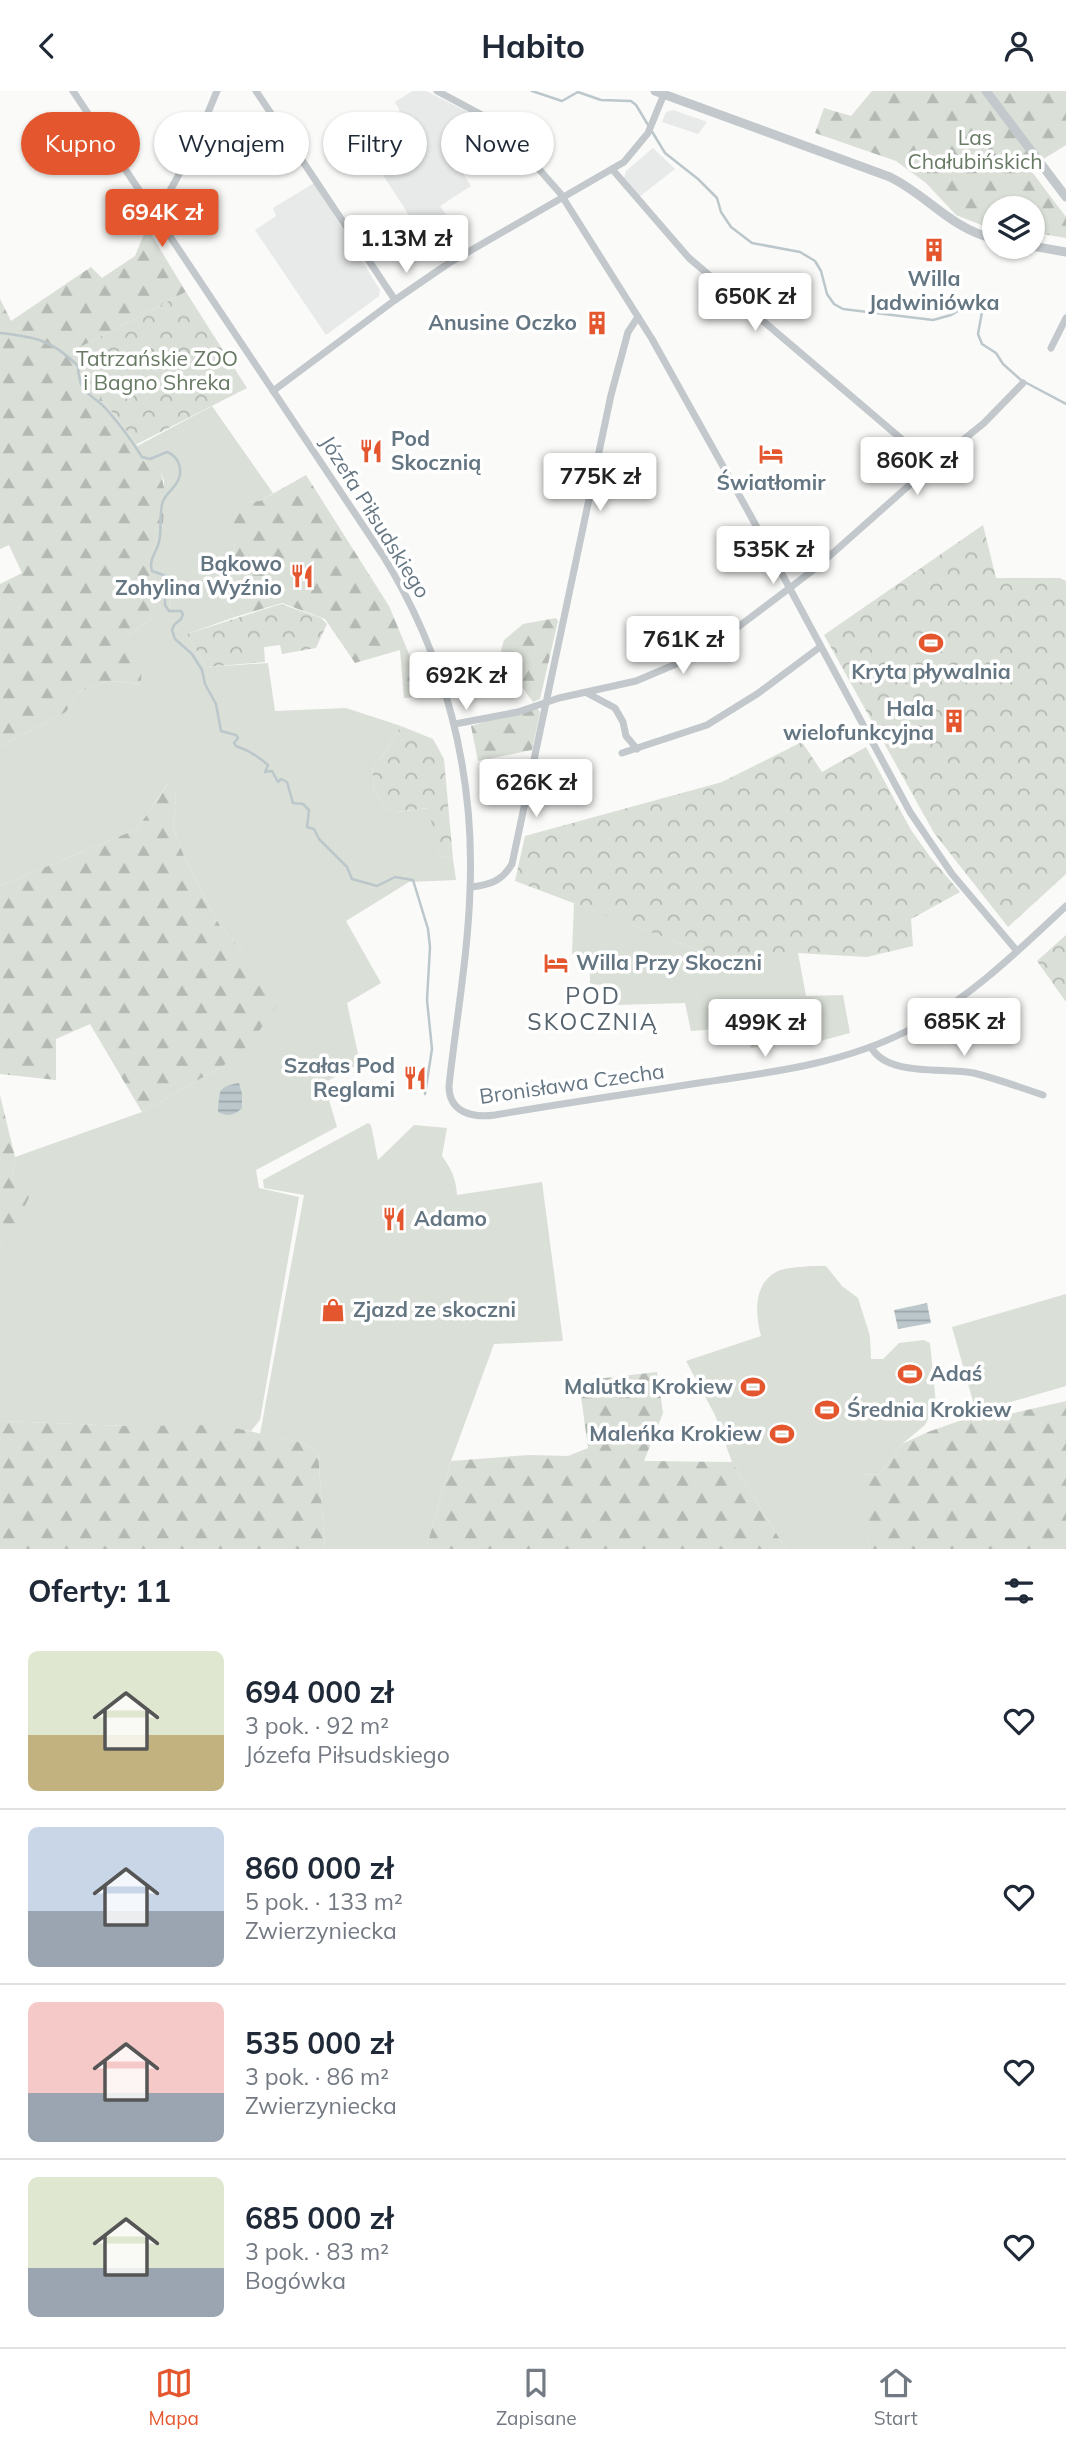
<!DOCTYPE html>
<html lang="pl">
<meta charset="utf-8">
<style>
body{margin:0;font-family:Mulish,sans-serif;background:#f2f2f3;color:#1f2937;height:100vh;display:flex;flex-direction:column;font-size:26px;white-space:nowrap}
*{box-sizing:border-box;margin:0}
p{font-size:23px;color:#747a83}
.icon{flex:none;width:38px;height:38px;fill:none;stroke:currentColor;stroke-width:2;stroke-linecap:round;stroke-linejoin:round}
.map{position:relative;height:1458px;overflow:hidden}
.details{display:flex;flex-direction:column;background:#fff;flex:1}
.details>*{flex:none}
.hud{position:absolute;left:21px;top:21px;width:700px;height:63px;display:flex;gap:14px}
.controls{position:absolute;left:982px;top:105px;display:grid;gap:14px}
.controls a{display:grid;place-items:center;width:63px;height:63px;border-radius:50%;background:#fff;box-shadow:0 2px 5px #0004;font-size:35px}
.price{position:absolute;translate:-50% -60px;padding:0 16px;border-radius:7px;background:#fff;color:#222;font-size:23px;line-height:46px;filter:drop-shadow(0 2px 4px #0008)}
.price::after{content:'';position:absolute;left:50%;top:42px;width:21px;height:16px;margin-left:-10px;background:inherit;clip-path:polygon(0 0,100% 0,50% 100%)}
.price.on{background:#e4572e;color:#fff}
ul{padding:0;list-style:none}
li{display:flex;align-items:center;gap:21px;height:175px;padding:0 28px}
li+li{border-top:2px solid #e0e1e3}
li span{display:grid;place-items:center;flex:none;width:196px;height:140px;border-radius:10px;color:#555}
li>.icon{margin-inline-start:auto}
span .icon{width:84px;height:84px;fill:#fffc;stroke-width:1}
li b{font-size:30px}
h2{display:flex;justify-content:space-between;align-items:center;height:84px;padding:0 28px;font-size:30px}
.pill{padding:0 24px;border-radius:32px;background:#fff;box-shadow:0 2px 5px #0004;font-size:24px;line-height:63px}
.pill.on{background:#e4572e;color:#fff}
header{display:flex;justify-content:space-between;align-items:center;height:91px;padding:0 28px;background:#fff;font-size:32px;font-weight:700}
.menu{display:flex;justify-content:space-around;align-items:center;height:98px;border-top:2px solid #e0e1e3;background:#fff;font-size:19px;color:#747a83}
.menu a{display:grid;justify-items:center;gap:4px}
.menu .on{color:#e4572e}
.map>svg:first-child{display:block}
.built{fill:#e8e9e9}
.grass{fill:#dadfd7}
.forest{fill:url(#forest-firs)}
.park{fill:url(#park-crowns)}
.water{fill:url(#water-rules)}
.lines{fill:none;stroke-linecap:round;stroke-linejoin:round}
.stream{stroke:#bbc7cb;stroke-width:2.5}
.minor{stroke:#c3c8cc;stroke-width:7}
.tertiary{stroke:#c3c8cc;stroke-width:9}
.labels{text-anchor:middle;stroke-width:7;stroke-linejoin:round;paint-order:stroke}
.park-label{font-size:21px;fill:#687a64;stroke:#fff}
.poi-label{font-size:21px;font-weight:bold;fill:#657683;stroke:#fff;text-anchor:end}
.street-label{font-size:21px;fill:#657683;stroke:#fff}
.neighbourhood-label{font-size:23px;letter-spacing:2px;fill:#57646e;stroke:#fff}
</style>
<header><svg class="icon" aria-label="back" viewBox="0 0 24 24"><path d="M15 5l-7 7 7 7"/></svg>Habito<svg class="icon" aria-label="person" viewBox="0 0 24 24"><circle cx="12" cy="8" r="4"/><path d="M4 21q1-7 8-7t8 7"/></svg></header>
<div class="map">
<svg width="1066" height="1458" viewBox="0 0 1066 1458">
<defs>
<pattern id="forest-firs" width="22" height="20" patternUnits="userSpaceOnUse" patternTransform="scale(1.75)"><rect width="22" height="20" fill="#dadfd7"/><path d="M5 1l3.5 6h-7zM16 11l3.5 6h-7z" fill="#b4b9b4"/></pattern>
<pattern id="park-crowns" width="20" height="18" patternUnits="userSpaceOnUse" patternTransform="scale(1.75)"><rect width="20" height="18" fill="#dadfd7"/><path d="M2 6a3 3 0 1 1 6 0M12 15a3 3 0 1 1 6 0" fill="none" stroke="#b4b9b4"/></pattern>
<pattern id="water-rules" width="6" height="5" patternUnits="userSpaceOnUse" patternTransform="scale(1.75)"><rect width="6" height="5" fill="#bbc7cb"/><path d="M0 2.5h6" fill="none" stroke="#9ca6aa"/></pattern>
</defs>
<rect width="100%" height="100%" fill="#fafaf8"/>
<g class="built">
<path d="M412 0H426L482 28 444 53 471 95 440 115 467 155 440 172 359 47 400 20 395 11Z"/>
<path d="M673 19 699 28 707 31 698 43 662 31 666 21Z"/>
<path d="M653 57 675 78 639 106 624 87 626 80Z"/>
<path d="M314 92 380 199 379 205 326 244 255 139 276 125 273 117Z"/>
</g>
<g class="grass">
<path d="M212 315 273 402 260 410 248 411 231 433 235 458 222 491 219 505 235 526 187 543 206 576 268 572 275 620 346 617 401 635 382 666 372 675 374 699 386 718 397 721 429 717 439 765 453 768 456 789 409 791 346 830 381 892 347 912 360 972 324 992 337 1036 256 1079 259 1097 299 1106 260 1329 251 1340 222 1335H127L0 1330V1155L13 1136 12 1087 15 1066 142 1021 226 973 231 980 247 865 220 835 184 765 173 737 176 704 168 692 137 738 0 795V655L66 621 78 601 109 590 141 593 128 545 153 526 169 517 172 503H169L164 497 166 487 157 486 153 461 163 434 164 390 161 382 128 360Z"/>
<path d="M574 812 706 862H798L806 905 843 904 850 942 809 953 806 946 751 957 746 936 691 940 685 912 616 914 615 893 590 894V863H572Z"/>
<path d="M368 1032 371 1034 378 1069 414 1034 447 1037 442 1065C451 1077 456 1088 457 1104L542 1091 563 1250 494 1253 451 1370 426 1458H325L318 1361 304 1352 260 1343 304 1104 264 1097 263 1089Z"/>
<path d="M812 1175H826L842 1195 858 1207 870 1245 871 1268H883L899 1252 924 1249 930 1252 936 1313 925 1334 902 1353 880 1383 860 1384 870 1458H786L732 1371 715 1324 686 1270 761 1245C755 1222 753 1192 778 1180 788 1176 801 1176 812 1175Z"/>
<path d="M1066 1203V1295L976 1321 952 1236Z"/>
</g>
<g class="forest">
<path d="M872 0H1066V54L1029 77 1066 126V147L1042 143 1033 147 1032 117H994V139L956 124 926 92 896 70 815 42 824 17 851 25Z"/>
<path d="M144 143H151L186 201 73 260 101 307 137 353 136 357 129 360 161 382 165 402 163 434 153 461 158 485 166 486 164 497 169 502H172L169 517 173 522 153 526 128 545 142 563 141 593 109 590 78 601 66 621 0 655V493L22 482 9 454 0 458V208L11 230 91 176 102 187 135 165Z"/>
<path d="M306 384 389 515 427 606 404 607 400 559 355 572 325 528 282 512 235 526 219 505 222 491 235 458 230 433 248 411 260 410Z"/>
<path d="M556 527 558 530 540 608 533 611 502 569 501 559 504 549 523 533Z"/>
<path d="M532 616 537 617 540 621 532 659 478 670 471 635Z"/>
<path d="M169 691 176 704 173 737 184 765 220 835 247 865 276 916 231 980 226 973 142 1021 90 933 56 948V989L0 983V795L137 738Z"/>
<path d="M0 1004 15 1066 12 1087 31 1102 18 1130 0 1155Z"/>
<path d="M657 1281 663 1322 644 1370 732 1371 786 1458H426L451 1370 529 1364 568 1365 588 1357 579 1290Z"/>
<path d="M1066 1310V1458H870L859 1384 880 1383 902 1353 928 1341 959 1330 1014 1322Z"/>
<path d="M0 1330 127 1335 221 1334 304 1352 318 1361 325 1458H0Z"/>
</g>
<g class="park">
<path d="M186 201 247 297 137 353 101 307 73 260Z"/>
<path d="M983 434 996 487H1060L1066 490V783L1008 836 934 742 824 544Z"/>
<path d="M281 513 321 527 327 533 316 557 282 563 280 554 264 556 265 571 206 576 187 543Z"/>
<path d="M401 635 433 648 444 668 453 768 439 765 428 717 396 721 386 718 374 699 372 675 382 666Z"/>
<path d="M802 651 822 681 866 656 911 739 931 767 960 801 911 828 913 855 867 866 798 862H706L515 790 525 745 722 691Z"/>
<path d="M1066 844V911L1037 870Z"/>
</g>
<g class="water">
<path d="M239 992 242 1003V1017C234 1025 228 1026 218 1021 220 999 217 996 239 992Z"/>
<path d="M927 1212 931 1232 898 1238 894 1219Z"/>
</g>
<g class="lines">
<g class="stream">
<path d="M532 0 562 10 578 1 601 9 631 10 636 14 665 62 698 88 717 107 721 121 731 136 752 152 800 161 815 170 821 180 827 203 834 213 843 218 933 229 951 224 967 215 976 214 982 221 978 243 982 253 996 262 1003 273 1021 289 1066 313"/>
<path d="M0 242C36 246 52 249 78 275 79 306 93 302 108 320 121 335 132 350 142 366L150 368 167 361C180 366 184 381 176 393 172 399 166 403 163 410 158 424 163 441 158 454 154 465 149 469 152 480L169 486 165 505V514L169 520H181L183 523 181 528 174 534 172 539 175 548 192 563 202 579 205 593 216 613 221 640 236 644 238 647 234 652 236 655C248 659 259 666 268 674L265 681 272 680 278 691 281 688 287 691 293 712 303 713 309 719 307 736 314 738 319 748 347 776 352 788 377 795 395 786 413 789 428 838 430 856 427 909 432 958 425 1003"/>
</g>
<g class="minor">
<path d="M73 0 382 463C445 564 475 680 470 799 468 864 456 930 449 995 449 1022 473 1027 495 1024 565 1012 635 1002 705 991 775 981 845 972 909 939 969 908 1017 861 1066 815"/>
<path d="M256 0 395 209"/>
<path d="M437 0 499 33 560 102 652 248 753 429 910 721 952 783 1017 860"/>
<path d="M612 78 689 167 932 374"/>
<path d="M154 120 162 114 192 60 217 0"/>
<path d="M1051 257 1066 227"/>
<path d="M273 300 395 209 449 172 624 71 648 42 664 3"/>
<path d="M587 602 615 617 623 631 626 645 637 658"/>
<path d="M455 633 518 621 559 607 636 590 695 565 730 542 816 477 932 374 984 332 1023 292"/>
<path d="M622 662 707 634 757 603 820 556"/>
<path d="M471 796C490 794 502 790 512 773L611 304 628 241 638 226"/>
<path d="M871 956C887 986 944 976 974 982 997 988 1020 996 1043 1004"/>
</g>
<g class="tertiary">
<path d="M655 0 890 86C930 106 947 135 994 148"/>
<path d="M986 0 1066 106"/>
<path d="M1032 155 1066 161"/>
</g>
</g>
<defs>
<g id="building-bare" transform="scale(1.89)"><path d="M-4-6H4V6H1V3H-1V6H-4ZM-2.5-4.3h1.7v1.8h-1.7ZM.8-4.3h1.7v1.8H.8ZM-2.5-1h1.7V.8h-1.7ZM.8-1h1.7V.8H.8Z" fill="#e4572e" stroke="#fff" stroke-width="2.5" paint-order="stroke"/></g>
<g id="restaurant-bare" transform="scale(1.89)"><path d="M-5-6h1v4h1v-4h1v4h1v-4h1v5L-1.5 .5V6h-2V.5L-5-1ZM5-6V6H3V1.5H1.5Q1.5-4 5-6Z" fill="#e4572e" stroke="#fff" stroke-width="2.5" paint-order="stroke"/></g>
<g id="hotel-bare" transform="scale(1.89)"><path d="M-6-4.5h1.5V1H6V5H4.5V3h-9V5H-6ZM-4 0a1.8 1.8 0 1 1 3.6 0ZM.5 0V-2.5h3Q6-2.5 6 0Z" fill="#e4572e" stroke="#fff" stroke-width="2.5" paint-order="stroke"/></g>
<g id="stadium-bare" transform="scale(1.89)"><path d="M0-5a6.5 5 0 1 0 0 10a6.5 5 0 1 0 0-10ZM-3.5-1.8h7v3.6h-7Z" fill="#e4572e" stroke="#fff" stroke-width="2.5" paint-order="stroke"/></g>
<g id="shop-bare" transform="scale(1.89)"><path d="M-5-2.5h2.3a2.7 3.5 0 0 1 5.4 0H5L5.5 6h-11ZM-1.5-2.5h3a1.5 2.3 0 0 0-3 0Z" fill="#e4572e" stroke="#fff" stroke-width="2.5" paint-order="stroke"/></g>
</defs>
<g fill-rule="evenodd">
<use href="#building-bare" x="934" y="159"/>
<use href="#building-bare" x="597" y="232"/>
<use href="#restaurant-bare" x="371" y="360"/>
<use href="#hotel-bare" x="771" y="363"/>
<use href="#restaurant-bare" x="302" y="485"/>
<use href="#stadium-bare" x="931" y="552"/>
<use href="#building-bare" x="954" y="630"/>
<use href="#hotel-bare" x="556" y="872"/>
<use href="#restaurant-bare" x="415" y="987"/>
<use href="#restaurant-bare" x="394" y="1128"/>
<use href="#shop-bare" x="333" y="1219"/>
<use href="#stadium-bare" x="910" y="1283"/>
<use href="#stadium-bare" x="753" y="1296"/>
<use href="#stadium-bare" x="827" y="1319"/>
<use href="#stadium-bare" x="782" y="1343"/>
</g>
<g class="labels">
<g class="park-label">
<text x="975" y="54">Las<tspan x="975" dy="24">Chałubińskich</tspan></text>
<text x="157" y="275">Tatrzańskie ZOO<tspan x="157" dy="24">i Bagno Shreka</tspan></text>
</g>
<g class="poi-label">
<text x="934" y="195" text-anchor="middle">Willa<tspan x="934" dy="24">Jadwiniówka</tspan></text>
<text x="577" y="239">Anusine Oczko</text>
<text x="391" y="355" text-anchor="start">Pod<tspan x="391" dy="24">Skocznią</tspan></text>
<text x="771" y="399" text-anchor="middle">Światłomir</text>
<text x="282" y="480">Bąkowo<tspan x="282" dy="24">Zohylina Wyźnio</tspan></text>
<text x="931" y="588" text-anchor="middle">Kryta pływalnia</text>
<text x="934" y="625">Hala<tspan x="934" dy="24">wielofunkcyjna</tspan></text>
<text x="576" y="879" text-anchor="start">Willa Przy Skoczni</text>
<text x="395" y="982">Szałas Pod<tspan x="395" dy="24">Reglami</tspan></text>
<text x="414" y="1135" text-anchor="start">Adamo</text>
<text x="353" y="1226" text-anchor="start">Zjazd ze skoczni</text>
<text x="930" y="1290" text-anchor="start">Adaś</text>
<text x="733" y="1303">Malutka Krokiew</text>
<text x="847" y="1326" text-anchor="start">Średnia Krokiew</text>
<text x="762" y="1350">Maleńka Krokiew</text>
</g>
<g class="street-label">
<text transform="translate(375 426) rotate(58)" y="7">Józefa Piłsudskiego</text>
<text transform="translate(572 993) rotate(-8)" y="7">Bronisława Czecha</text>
</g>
<g class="neighbourhood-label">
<text x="593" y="913">POD<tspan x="593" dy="26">SKOCZNIĄ</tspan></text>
</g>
</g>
</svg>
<div class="controls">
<a><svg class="icon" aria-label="layers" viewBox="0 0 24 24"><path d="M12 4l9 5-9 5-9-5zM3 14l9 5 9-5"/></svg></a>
</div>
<b class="price on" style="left:162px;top:158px">694K zł</b>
<b class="price" style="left:406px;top:184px">1.13M zł</b>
<b class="price" style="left:755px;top:242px">650K zł</b>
<b class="price" style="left:917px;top:406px">860K zł</b>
<b class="price" style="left:600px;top:422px">775K zł</b>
<b class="price" style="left:773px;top:495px">535K zł</b>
<b class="price" style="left:683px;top:585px">761K zł</b>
<b class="price" style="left:466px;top:621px">692K zł</b>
<b class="price" style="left:536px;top:728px">626K zł</b>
<b class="price" style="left:964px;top:967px">685K zł</b>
<b class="price" style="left:765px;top:968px">499K zł</b>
<div class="hud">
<a class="pill on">Kupno</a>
<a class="pill">Wynajem</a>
<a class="pill">Filtry</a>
<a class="pill">Nowe</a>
</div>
</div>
<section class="details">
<h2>Oferty: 11<svg class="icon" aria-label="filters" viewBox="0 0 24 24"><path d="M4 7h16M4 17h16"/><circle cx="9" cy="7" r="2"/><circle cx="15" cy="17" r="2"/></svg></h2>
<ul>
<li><span style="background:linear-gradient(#dfe7d0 60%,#c2b280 0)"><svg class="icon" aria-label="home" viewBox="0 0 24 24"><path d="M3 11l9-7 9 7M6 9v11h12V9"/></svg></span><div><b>694 000 zł</b><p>3 pok. · 92 m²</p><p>Józefa Piłsudskiego</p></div><svg class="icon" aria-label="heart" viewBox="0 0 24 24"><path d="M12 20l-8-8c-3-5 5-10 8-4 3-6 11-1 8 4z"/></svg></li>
<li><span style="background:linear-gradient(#c9d6e8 60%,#9aa5b1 0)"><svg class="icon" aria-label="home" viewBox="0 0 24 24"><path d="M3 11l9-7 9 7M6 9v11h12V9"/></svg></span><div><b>860 000 zł</b><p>5 pok. · 133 m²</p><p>Zwierzyniecka</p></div><svg class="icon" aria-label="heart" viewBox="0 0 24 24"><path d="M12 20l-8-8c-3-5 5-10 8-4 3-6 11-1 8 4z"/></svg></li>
<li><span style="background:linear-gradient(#f6c9c9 65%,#9aa5b1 0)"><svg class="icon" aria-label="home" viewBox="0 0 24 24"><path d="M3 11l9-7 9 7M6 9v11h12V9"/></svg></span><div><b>535 000 zł</b><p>3 pok. · 86 m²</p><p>Zwierzyniecka</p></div><svg class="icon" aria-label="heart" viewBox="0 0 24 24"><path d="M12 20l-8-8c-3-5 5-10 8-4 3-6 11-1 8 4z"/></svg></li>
<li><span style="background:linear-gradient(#dfe7d0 65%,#9aa5b1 0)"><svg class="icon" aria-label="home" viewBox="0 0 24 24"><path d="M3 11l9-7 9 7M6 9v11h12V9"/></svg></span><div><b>685 000 zł</b><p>3 pok. · 83 m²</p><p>Bogówka</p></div><svg class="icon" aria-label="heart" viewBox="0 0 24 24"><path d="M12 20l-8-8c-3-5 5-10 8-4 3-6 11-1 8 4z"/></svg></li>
</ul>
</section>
<nav class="menu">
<a class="on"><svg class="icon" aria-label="map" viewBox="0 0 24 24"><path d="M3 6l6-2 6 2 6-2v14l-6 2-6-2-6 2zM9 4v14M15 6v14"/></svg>Mapa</a>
<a><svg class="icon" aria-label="saved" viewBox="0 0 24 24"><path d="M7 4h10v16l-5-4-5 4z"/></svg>Zapisane</a>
<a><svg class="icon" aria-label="home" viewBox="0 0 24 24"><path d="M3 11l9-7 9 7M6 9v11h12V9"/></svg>Start</a>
</nav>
